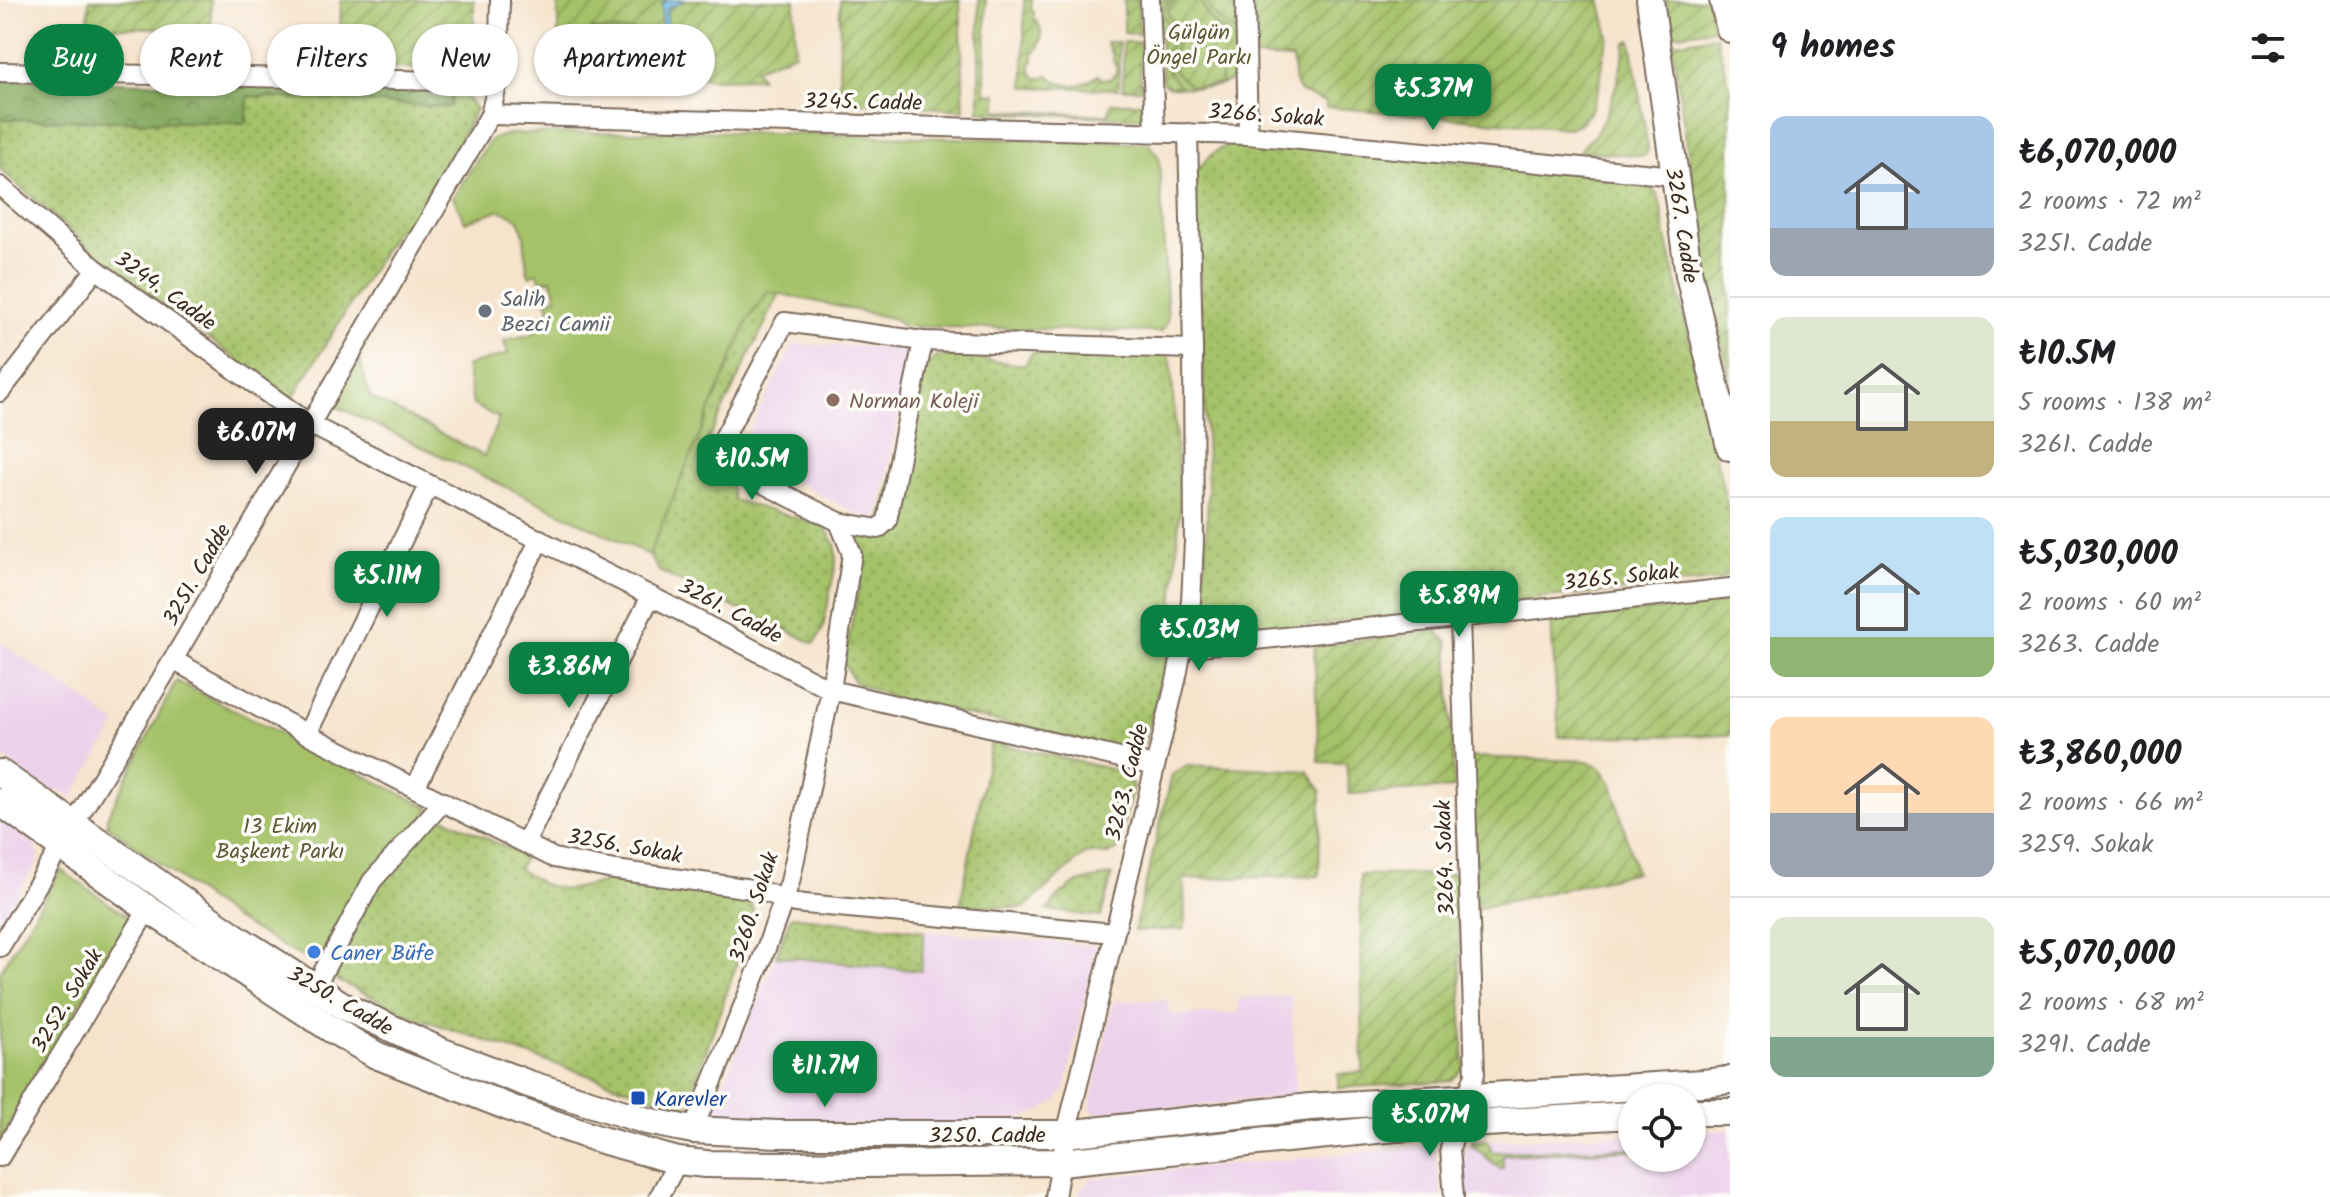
<!DOCTYPE html>
<meta charset="utf-8">
<style>
body{margin:0;font-family:Kalam,sans-serif;background:#f6f6f6;color:#202124;height:100vh;display:flex;flex-direction:column;font-size:30px;white-space:nowrap}
*{box-sizing:border-box;margin:0}
p{font-size:26px;color:#757577}
.icon{flex:none;width:44px;height:44px;fill:none;stroke:currentColor;stroke-width:2;stroke-linecap:round;stroke-linejoin:round}
.map{position:relative;flex:1;overflow:hidden}
.details{display:flex;flex-direction:column;background:#fff;width:600px}
.details>*{flex:none}
.hud{position:absolute;left:24px;top:24px;width:760px;height:72px;display:flex;gap:16px}
.controls{position:absolute;left:1618px;top:1084px;display:grid;gap:16px}
.controls a{display:grid;place-items:center;width:88px;height:88px;border-radius:50%;background:#fff;box-shadow:0 2px 6px #0004;font-size:40px}
.price{position:absolute;translate:-50% -68px;padding:0 18px;border-radius:16px;background:#0b8043;color:#fff;font-size:26px;line-height:52px;filter:drop-shadow(0 2px 4px #0008)}
.price::after{content:'';position:absolute;left:50%;top:48px;width:24px;height:18px;margin-left:-12px;background:inherit;clip-path:polygon(0 0,100% 0,50% 100%)}
.price.selected{background:#222;color:#fff}
ul{padding:0;list-style:none}
li{display:flex;align-items:center;gap:24px;height:200px;padding:0 40px}
li+li{border-top:2px solid #e0e0e0}
li span{display:grid;place-items:center;flex:none;width:224px;height:160px;border-radius:16px;color:#555}
li>.icon{margin-inline-start:auto}
span .icon{width:96px;height:96px;fill:#fffc;stroke-width:1}
li b{font-size:34px}
h2{display:flex;justify-content:space-between;align-items:center;height:96px;padding:0 40px;font-size:34px}
.tag{padding:0 28px;border-radius:36px;background:#fff;box-shadow:0 2px 6px #0004;font-size:28px;line-height:72px}
.tag.selected{background:#0b8043;color:#fff}
main{display:flex;flex:1;min-height:0}
.map>svg:first-child{display:block}
.built{fill:#ecd1eb}
.grass{fill:url(#grass-dots);stroke:#707644;stroke-width:2}
.forest{fill:url(#forest-crowns);stroke:#60693e;stroke-width:2}
.park{fill:#a5c269;stroke:#707644;stroke-width:2}
.garden{fill:url(#garden-furrows);stroke:#707644;stroke-width:2}
.water{fill:url(#water-waves);stroke:#557484;stroke-width:2}
.lines{fill:none;stroke-linecap:round;stroke-linejoin:round}
.street-casing{stroke:#7c6b5b;stroke-width:22}
.secondary-casing{stroke:#7c6b5b;stroke-width:30}
.street{stroke:#fff;stroke-width:18}
.secondary{stroke:#fff;stroke-width:26}
.worship-dot{fill:#6b7280;stroke:#fdfcf7;stroke-width:3}
.education-dot{fill:#8d6e63;stroke:#fdfcf7;stroke-width:3}
.shop-dot{fill:#3f7fe0;stroke:#fdfcf7;stroke-width:3}
.transit-dot{fill:#1a4fb4;stroke:#fdfcf7;stroke-width:3}
.labels{text-anchor:middle;stroke-width:7;stroke-linejoin:round;paint-order:stroke}
.park-label{font-size:22px;fill:#5b5834;stroke:#fdfcf7}
.street-label{font-size:22px;fill:#3b2a1e;stroke:#fdfcf7}
.worship-label{font-size:22px;fill:#5b616d;stroke:#fdfcf7;text-anchor:start}
.education-label{font-size:22px;fill:#785e54;stroke:#fdfcf7;text-anchor:start}
.shop-label{font-size:22px;fill:#366cbe;stroke:#fdfcf7;text-anchor:start}
.transit-label{font-size:22px;fill:#164399;stroke:#fdfcf7;text-anchor:start}
</style>
<main>
<div class="map">
<svg width="1730" height="1197" viewBox="0 0 1730 1197">
<defs>
<pattern id="grass-dots" width="8" height="8" patternUnits="userSpaceOnUse" patternTransform="scale(2)"><rect width="8" height="8" fill="#a5c269"/><path d="M2 2h.1M6 6h.1" fill="none" stroke="#889e56" stroke-width="1.8" stroke-linecap="round"/></pattern>
<pattern id="forest-crowns" width="20" height="18" patternUnits="userSpaceOnUse" patternTransform="scale(2)"><rect width="20" height="18" fill="#84a85d"/><path d="M2 6a3 3 0 1 1 6 0M12 15a3 3 0 1 1 6 0" fill="none" stroke="#6d894c"/></pattern>
<pattern id="garden-furrows" width="10" height="10" patternUnits="userSpaceOnUse" patternTransform="scale(2)"><rect width="10" height="10" fill="#a5c269"/><path d="M-1 1l2-2M0 10L10 0M9 11l2-2" fill="none" stroke="#889e56"/></pattern>
<pattern id="water-waves" width="16" height="10" patternUnits="userSpaceOnUse" patternTransform="scale(2)"><rect width="16" height="10" fill="#6fbfea"/><path d="M0 5q4-4 8 0t8 0" fill="none" stroke="#5c9bbd"/></pattern>
</defs>
<rect width="100%" height="100%" fill="#fdfcf7"/>
<filter id="ink" filterUnits="userSpaceOnUse"><feTurbulence type="fractalNoise" baseFrequency=".0125" numOctaves="2"/><feDisplacementMap in="SourceGraphic" scale="16" xChannelSelector="R" yChannelSelector="G"/><feConvolveMatrix kernelMatrix="1 2 1 2 8 2 1 2 1" color-interpolation-filters="sRGB"/></filter>
<filter id="wash" filterUnits="userSpaceOnUse"><feTurbulence type="fractalNoise" baseFrequency=".006" numOctaves="4" result="noise"/><feDisplacementMap in="SourceGraphic" scale="32" xChannelSelector="R" yChannelSelector="G"/><feGaussianBlur stdDeviation="1.8" result="paint"/><feColorMatrix in="noise" values="0 0 0 0 0 0 0 0 0 0 0 0 0 0 0 0 0 1.4 0 .05"/><feComposite in="paint" operator="in"/></filter>
<g filter="url(#wash)">
<rect width="100%" height="100%" fill="#f6e3cc"/>
<g class="built">
<path d="M794 344 912 349 877 519 872 522 739 451Z"/>
<path d="M0 642 91 704 116 725 72 798 69 795 58 790 54 792 45 787 0 756Z"/>
<path d="M0 820 34 844 39 855 38 861 0 923Z"/>
<path d="M924 931 1096 946 1065 1089 1057 1100 1043 1110 1003 1125 708 1122 776 956 921 971Z"/>
<path d="M1291 996 1296 1096 1098 1115 1092 1110 1091 1102 1114 1001 1169 1000 1170 1015 1239 1013V998Z"/>
<path d="M1730 1130V1197H1464L1460 1160 1471 1141 1632 1134V1158H1692V1132Z"/>
<path d="M1434 1145 1442 1197H1078L1082 1187 1093 1178Z"/>
</g>
<g class="grass">
<path d="M453 91 467 98 476 109 415 225 397 229 291 400 110 266 0 169V119L246 123 247 96 449 107Z"/>
<path d="M1233 143H1263L1626 178C1661 189 1659 192 1664 228L1730 518V573L1719 580 1615 592 1544 597 1465 608 1211 637 1202 629 1200 618 1206 553 1208 488 1195 174C1206 158 1214 150 1233 143Z"/>
<path d="M768 291 780 293 702 452C723 461 732 477 733 500L824 526 836 545V563L823 629 814 644 787 630 717 600 659 571 649 555 748 320Z"/>
<path d="M960 353 984 360 1025 365 1032 353H1166L1171 360 1180 504 1171 642 1145 741 1141 747H1111L898 700 854 682 844 663 862 570 856 529 876 537 922 369 937 357Z"/>
<path d="M991 742 1115 770 1126 778 1133 786 1118 849 1107 855 1086 853 1024 908 960 905Z"/>
<path d="M436 817H443L524 856 519 869 542 884 566 890 621 879 749 899 754 915 686 1108 415 1017 334 979 375 885Z"/>
<path d="M1112 875 1101 917 1047 910C1070 881 1077 882 1112 875Z"/>
<path d="M791 916 924 931 921 971 776 956Z"/>
</g>
<path class="forest" d="M0 79 453 91 450 107 248 96 247 123 0 119Z"/>
<g class="park">
<path d="M1159 0H1236L1238 75C1223 92 1191 87 1170 87L1164 84 1162 77Z"/>
<path d="M591 30 644 31V55L591 54Z"/>
<path d="M691 131 1148 143 1159 157 1168 321 1161 332 902 326 895 319 768 291 748 320 649 555 334 405 360 360 370 397 484 456 499 418 473 405 466 366 508 354 504 341 535 333 534 326 543 323 540 315 550 311 547 301 557 297 551 279 541 282 538 273 529 276C523 260 528 230 517 218 513 215 504 212 499 210L465 222 453 197 490 140 508 134Z"/>
<path d="M176 681 430 808 318 966 234 919 107 825V817Z"/>
<path d="M61 870 130 918 0 1141V972Z"/>
</g>
<g class="garden">
<path d="M89 0H211V29L88 27Z"/>
<path d="M341 0H474V66L462 70 339 66Z"/>
<path d="M558 0H795V53L756 68 761 78 710 79 673 69H656V56L644 55V31L592 30 591 54 563 55 560 53 558 47Z"/>
<path d="M840 0H960L964 110 839 101Z"/>
<path d="M979 0H986L985 93 997 94V110L1108 115 1111 103H1142V118L979 112Z"/>
<path d="M1024 0H1032L1031 9 1034 12V20L1037 21C1043 33 1043 39 1036 52H1033V62L1031 64V72L1036 78H1045L1048 75C1064 89 1082 88 1098 75L1102 79H1110L1116 73V65L1113 61V53H1111L1106 42H1119V89L1024 87Z"/>
<path d="M1124 0H1138L1139 34 1124 33Z"/>
<path d="M1159 0H1170C1153 19 1172 20 1176 35 1175 39 1172 42 1169 46 1160 61 1170 77 1181 87H1170L1162 81Z"/>
<path d="M1176 0H1202C1204 20 1222 30 1237 42L1238 75 1235 80 1234 69H1221V85L1192 87C1162 64 1170 63 1181 33 1176 19 1158 16 1176 0Z"/>
<path d="M1207 0H1236L1237 34 1211 13Z"/>
<path d="M1253 0H1600L1609 37 1604 54 1600 84 1590 113 1581 123 1569 128 1326 107V102L1300 92 1295 83 1292 59 1255 57Z"/>
<path d="M1666 0H1707L1714 29 1671 35Z"/>
<path d="M1716 36 1730 89V381L1707 281 1672 43Z"/>
<path d="M1631 40 1648 149 1644 156 1579 151C1585 144 1592 138 1597 131 1613 105 1620 72 1626 43Z"/>
<path d="M1123 42H1140L1141 89H1123Z"/>
<path d="M1727 602 1730 604V735L1559 737 1551 621Z"/>
<path d="M1436 631 1448 642 1454 788 1349 794 1346 763 1319 762 1314 646Z"/>
<path d="M1471 757 1588 761 1601 768 1612 784 1636 872 1476 909Z"/>
<path d="M1187 765 1308 771 1321 791 1319 876 1184 879 1185 929 1134 931 1172 775Z"/>
<path d="M1457 874 1464 1068 1451 1081 1338 1088V1074L1363 1072 1360 875Z"/>
<path d="M1486 1140 1489 1143 1492 1152 1632 1148V1150L1503 1155V1168H1499L1472 1145V1141Z"/>
</g>
<path class="water" d="M669 0H687L667 8V52H661L662 3Z"/>
</g>
<g filter="url(#ink)">
<g class="lines">
<g class="street-casing">
<g id="street">
<path d="M1150 0 1155 132"/>
<path d="M1245 0 1248 135"/>
<path d="M0 72 498 82"/>
<path d="M490 115 1248 135 1675 176"/>
<path d="M0 186 96 269 311 425 651 596 831 690 1154 766"/>
<path d="M0 392 96 269"/>
<path d="M839 522 878 529 887 521 923 341"/>
<path d="M1460 618 1475 1074 1467 1096"/>
<path d="M1183 648 1730 588"/>
<path d="M173 660 307 734 554 858 608 869 759 890 795 903 1114 933"/>
<path d="M307 734 429 486"/>
<path d="M415 788 540 539"/>
<path d="M525 843 651 596"/>
<path d="M0 947 173 660 490 115 498 82 500 0"/>
<path d="M315 987 372 881 443 802"/>
<path d="M693 1130 763 957 790 882 831 690 852 554 839 522 740 472 719 447 785 322 923 341 1193 349"/>
<path d="M0 1157 148 909"/>
<path d="M659 1197 678 1161"/>
<path d="M1055 1197 1066 1134 1177 676 1191 601 1194 542 1193 349 1188 133"/>
<path d="M1454 1197 1450 1149 1457 1124"/>
</g>
</g>
<g class="secondary-casing">
<g id="secondary">
<path d="M1650 0 1689 275 1730 447"/>
<path d="M1723 0 1730 29"/>
<path d="M0 773 240 940 345 1007 443 1052 529 1084 647 1121 693 1130 777 1134H1066L1310 1107 1703 1083 1730 1080"/>
<path d="M0 802 148 909 331 1029 376 1055 518 1111 598 1139 678 1161 706 1164 777 1165 1061 1162 1396 1128 1632 1115"/>
<path d="M1692 1112H1730"/>
</g>
</g>
<use href="#street" class="street"/>
<use href="#secondary" class="secondary"/>
</g>
</g>
<circle class="worship-dot" cx="485" cy="311" r="8"/>
<circle class="education-dot" cx="833" cy="400" r="8"/>
<circle class="shop-dot" cx="314" cy="952" r="8"/>
<rect class="transit-dot" x="630" y="1090" width="16" height="16" rx="4"/>
<g class="labels">
<g class="park-label">
<text x="1199" y="39">Gülgün<tspan x="1199" dy="25">Öngel Parkı</tspan></text>
<text x="280" y="833">13 Ekim<tspan x="280" dy="25">Başkent Parkı</tspan></text>
</g>
<g class="street-label">
<text transform="translate(863 101) rotate(1)" y="8">3245. Cadde</text>
<text transform="translate(1266 114) rotate(4)" y="8">3266. Sokak</text>
<text transform="translate(1683 225) rotate(81)" y="8">3267. Cadde</text>
<text transform="translate(166 290) rotate(36)" y="8">3244. Cadde</text>
<text transform="translate(196 574) rotate(-60)" y="8">3251. Cadde</text>
<text transform="translate(1621 576) rotate(-6)" y="8">3265. Sokak</text>
<text transform="translate(731 610) rotate(28)" y="8">3261. Cadde</text>
<text transform="translate(1126 782) rotate(-76)" y="8">3263. Cadde</text>
<text transform="translate(625 845) rotate(10)" y="8">3256. Sokak</text>
<text transform="translate(1444 858) rotate(-92)" y="8">3264. Sokak</text>
<text transform="translate(753 907) rotate(-72)" y="8">3260. Sokak</text>
<text transform="translate(66 1000) rotate(-59)" y="8">3252. Sokak</text>
<text transform="translate(341 1000) rotate(30)" y="8">3250. Cadde</text>
<text x="987" y="1142">3250. Cadde</text>
</g>
<g class="worship-label">
<text x="501" y="306">Salih<tspan x="501" dy="25">Bezci Camii</tspan></text>
</g>
<g class="education-label">
<text x="849" y="408">Norman Koleji</text>
</g>
<g class="shop-label">
<text x="330" y="960">Caner Büfe</text>
</g>
<g class="transit-label">
<text x="654" y="1106">Karevler</text>
</g>
</g>
</svg>
<div class="controls">
<a><svg class="icon" aria-label="locate" viewBox="0 0 24 24"><circle cx="12" cy="12" r="6"/><path d="M12 2v4M12 18v4M2 12h4M18 12h4"/></svg></a>
</div>
<b class="price" style="left:1433px;top:132px">₺5.37M</b>
<b class="price selected" style="left:256px;top:476px">₺6.07M</b>
<b class="price" style="left:752px;top:502px">₺10.5M</b>
<b class="price" style="left:387px;top:619px">₺5.11M</b>
<b class="price" style="left:1459px;top:639px">₺5.89M</b>
<b class="price" style="left:1199px;top:673px">₺5.03M</b>
<b class="price" style="left:569px;top:710px">₺3.86M</b>
<b class="price" style="left:825px;top:1109px">₺11.7M</b>
<b class="price" style="left:1430px;top:1158px">₺5.07M</b>
<div class="hud">
<a class="tag selected">Buy</a>
<a class="tag">Rent</a>
<a class="tag">Filters</a>
<a class="tag">New</a>
<a class="tag">Apartment</a>
</div>
</div>
<section class="details">
<h2>9 homes<svg class="icon" aria-label="filters" viewBox="0 0 24 24"><path d="M4 7h16M4 17h16"/><circle cx="9" cy="7" r="2"/><circle cx="15" cy="17" r="2"/></svg></h2>
<ul>
<li><span style="background:linear-gradient(#a9c7e8 70%,#9aa5b1 0)"><svg class="icon" aria-label="home" viewBox="0 0 24 24"><path d="M3 11l9-7 9 7M6 9v11h12V9"/></svg></span><div><b>₺6,070,000</b><p>2 rooms · 72 m²</p><p>3251. Cadde</p></div></li>
<li><span style="background:linear-gradient(#dfe7d0 65%,#c2b280 0)"><svg class="icon" aria-label="home" viewBox="0 0 24 24"><path d="M3 11l9-7 9 7M6 9v11h12V9"/></svg></span><div><b>₺10.5M</b><p>5 rooms · 138 m²</p><p>3261. Cadde</p></div></li>
<li><span style="background:linear-gradient(#bfe0f5 75%,#8fb573 0)"><svg class="icon" aria-label="home" viewBox="0 0 24 24"><path d="M3 11l9-7 9 7M6 9v11h12V9"/></svg></span><div><b>₺5,030,000</b><p>2 rooms · 60 m²</p><p>3263. Cadde</p></div></li>
<li><span style="background:linear-gradient(#ffd9b3 60%,#9aa5b1 0)"><svg class="icon" aria-label="home" viewBox="0 0 24 24"><path d="M3 11l9-7 9 7M6 9v11h12V9"/></svg></span><div><b>₺3,860,000</b><p>2 rooms · 66 m²</p><p>3259. Sokak</p></div></li>
<li><span style="background:linear-gradient(#dfe7d0 75%,#7fa58c 0)"><svg class="icon" aria-label="home" viewBox="0 0 24 24"><path d="M3 11l9-7 9 7M6 9v11h12V9"/></svg></span><div><b>₺5,070,000</b><p>2 rooms · 68 m²</p><p>3291. Cadde</p></div></li>
</ul>
</section>
</main>
